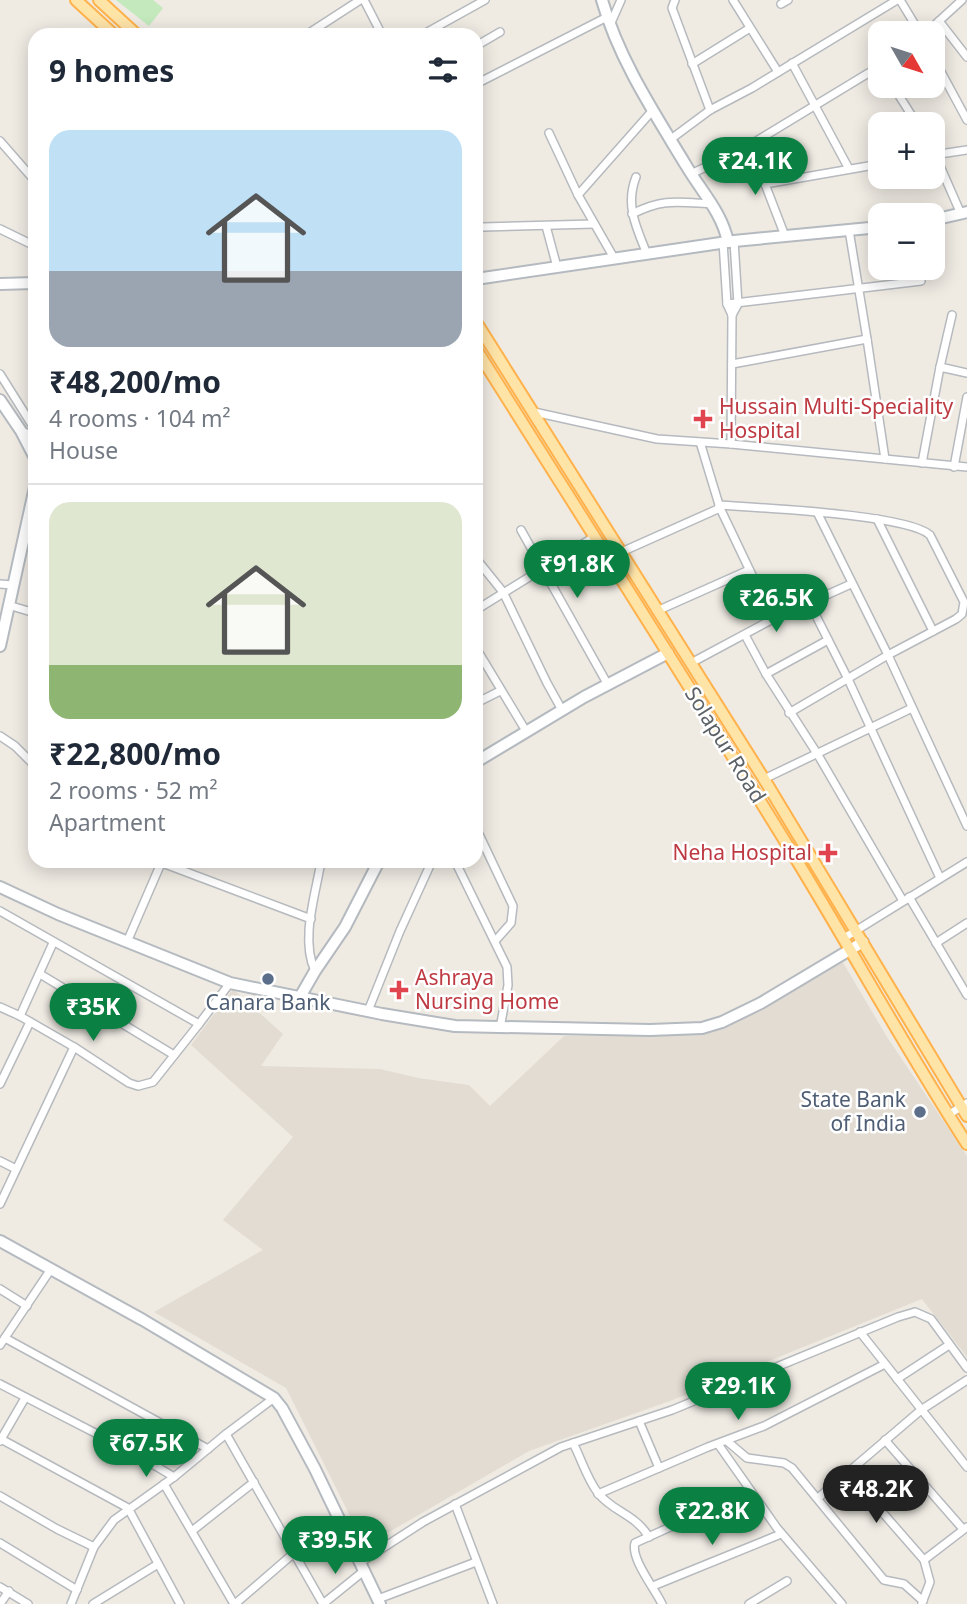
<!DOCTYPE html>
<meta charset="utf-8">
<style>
body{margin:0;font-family:"Noto Sans",sans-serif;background:#f6f6f7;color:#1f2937;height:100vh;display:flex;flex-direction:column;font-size:26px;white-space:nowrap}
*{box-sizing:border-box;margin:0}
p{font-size:23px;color:#747a83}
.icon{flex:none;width:38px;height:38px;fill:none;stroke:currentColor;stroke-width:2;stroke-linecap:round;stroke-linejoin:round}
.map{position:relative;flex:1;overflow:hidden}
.details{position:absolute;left:28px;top:28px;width:455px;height:840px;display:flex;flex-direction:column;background:#fff;border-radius:21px;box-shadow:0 4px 18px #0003}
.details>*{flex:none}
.needle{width:46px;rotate:129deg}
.tools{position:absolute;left:868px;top:21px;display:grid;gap:14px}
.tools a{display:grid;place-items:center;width:77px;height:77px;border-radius:14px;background:#fff;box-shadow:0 4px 18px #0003;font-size:35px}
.price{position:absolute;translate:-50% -60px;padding:0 16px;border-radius:24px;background:#0b8043;color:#fff;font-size:23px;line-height:46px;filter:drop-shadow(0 2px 4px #0008)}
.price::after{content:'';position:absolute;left:50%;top:42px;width:21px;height:16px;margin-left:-10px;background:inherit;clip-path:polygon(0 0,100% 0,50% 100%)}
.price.current{background:#222;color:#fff}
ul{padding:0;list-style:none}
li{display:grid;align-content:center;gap:14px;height:371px;padding:0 21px}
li+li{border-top:2px solid #e0e1e3}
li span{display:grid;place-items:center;height:217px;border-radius:21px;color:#555}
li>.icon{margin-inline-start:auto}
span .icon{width:126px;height:126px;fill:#fffc;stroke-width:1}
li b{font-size:30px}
h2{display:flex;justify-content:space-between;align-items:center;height:84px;padding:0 21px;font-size:30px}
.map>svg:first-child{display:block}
.education{fill:#e2dcd3}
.green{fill:#c3e9bd}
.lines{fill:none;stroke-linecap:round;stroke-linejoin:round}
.street-casing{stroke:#b6babe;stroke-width:10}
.secondary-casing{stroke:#b4babf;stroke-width:14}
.primary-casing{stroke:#ffb24c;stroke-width:14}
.street{stroke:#fff;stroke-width:7}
.secondary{stroke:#fff;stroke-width:10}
.primary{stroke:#ffe4a8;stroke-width:10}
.health-dot{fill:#e0444e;stroke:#fff;stroke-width:2.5}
.service-dot{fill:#5c6f8a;stroke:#fff;stroke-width:2.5}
.labels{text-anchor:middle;stroke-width:5;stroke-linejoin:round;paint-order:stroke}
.health-label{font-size:21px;fill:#be3a42;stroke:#fff;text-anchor:start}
.street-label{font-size:21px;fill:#5b6165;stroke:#fff}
.service-label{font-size:21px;fill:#4e5e75;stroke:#fff}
</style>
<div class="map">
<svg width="967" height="1604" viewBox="0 0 967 1604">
<rect width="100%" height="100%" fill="#efebe3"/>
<path class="education" d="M841 959 887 1037 967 1156V1357L922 1299 670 1401 529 1451 365 1546 286 1388 154 1312 263 1250 223 1220 293 1137 191 1045 233 989 283 1034 261 1066 380 1069 418 1078 469 1085 490 1106 564 1036 701 1035 763 1010Z"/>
<path class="green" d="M116 0H153L163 8 149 26Z"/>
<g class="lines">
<g class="street-casing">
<g id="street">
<path d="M364 0 382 35"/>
<path d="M675 0 672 8 710 110"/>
<path d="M733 0 778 72"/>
<path d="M900 0 920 33"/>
<path d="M781 4 788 0"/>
<path d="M939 21 967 57"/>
<path d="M610 25 621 0"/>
<path d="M926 33 962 0"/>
<path d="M306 35 360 0"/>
<path d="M422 35 485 0"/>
<path d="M476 46 500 32"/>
<path d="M933 57 967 120"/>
<path d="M792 63 849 169"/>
<path d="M692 64 750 28"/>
<path d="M476 84 607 17"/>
<path d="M893 86 917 124"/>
<path d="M549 133 578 195 614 258"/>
<path d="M671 139 710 110 752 88 897 0"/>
<path d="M0 141 35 181"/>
<path d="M745 148 765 184 785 236"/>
<path d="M933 150 961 214"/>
<path d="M933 155 967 150"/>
<path d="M691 174 745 148 880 66"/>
<path d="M636 177C625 205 636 227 647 254"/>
<path d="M765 184 880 164"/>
<path d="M578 195 653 110"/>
<path d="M632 214C663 198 678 202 712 204"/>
<path d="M546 226 557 267"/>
<path d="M483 227 594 224"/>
<path d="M0 229 35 246"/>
<path d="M849 230 867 339"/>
<path d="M723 242 727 304 732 315 731 444"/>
<path d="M727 304 921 281"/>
<path d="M732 315 738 304 734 241"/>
<path d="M732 364 867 339 885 459"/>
<path d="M940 367 952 315"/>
<path d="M0 374 32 425"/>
<path d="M534 412 657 439 731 444 967 467"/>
<path d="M21 431 35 436"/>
<path d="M700 442 720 508 773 619"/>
<path d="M922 463 940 367 967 373"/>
<path d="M954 467 967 397"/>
<path d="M719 505C758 508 906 514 930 535L964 602 962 614 956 619 888 655 967 826"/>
<path d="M877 519 933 631"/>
<path d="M521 530 608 685"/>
<path d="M608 558 720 508"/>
<path d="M478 561 503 592 547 683 562 710"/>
<path d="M0 584 12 585"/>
<path d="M809 602 848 679 940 878"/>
<path d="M8 605 35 613"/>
<path d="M476 610 594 537"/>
<path d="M659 610 749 570"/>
<path d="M745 635 766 674 818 755 903 901"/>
<path d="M476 648 526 731"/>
<path d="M691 663 773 619 851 584"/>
<path d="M766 674 828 640"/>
<path d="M476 703 500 691"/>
<path d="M789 713 888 655 818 514"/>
<path d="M0 736 15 746 35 766"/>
<path d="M764 779 912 708"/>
<path d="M476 828 513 906 511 923 496 940"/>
<path d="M157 861 311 919"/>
<path d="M455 861 507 967 508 985 500 1028"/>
<path d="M909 897 967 995"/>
<path d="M0 911 199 1024 230 983"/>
<path d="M844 938 967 862"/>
<path d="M127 942 162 861"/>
<path d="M53 943 20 1016 74 1047 129 1083 138 1086 153 1082 199 1024"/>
<path d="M936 943 967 923"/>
<path d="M315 971C300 939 316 894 321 861"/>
<path d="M40 974 174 1055"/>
<path d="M0 1007 20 1016"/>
<path d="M368 1011 400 931 432 861"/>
<path d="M0 1084 30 1022"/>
<path d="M948 1115 967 1103"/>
<path d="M0 1161 16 1169"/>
<path d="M0 1204 74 1047"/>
<path d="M0 1289 27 1306"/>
<path d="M860 1332 967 1467"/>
<path d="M5 1338 208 1449"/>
<path d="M0 1345 51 1269"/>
<path d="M897 1379 949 1345"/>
<path d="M0 1384 134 1453 174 1477"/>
<path d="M639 1421 659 1468"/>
<path d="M226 1434 323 1604"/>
<path d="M1 1439 128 1508 180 1604"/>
<path d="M885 1440 963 1529"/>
<path d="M0 1441 25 1398"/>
<path d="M727 1441 747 1458 784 1463 792 1468 884 1580 904 1584 923 1601"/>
<path d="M573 1443C581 1458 587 1479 598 1493 613 1512 635 1514 649 1537"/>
<path d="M718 1444 777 1528 842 1604"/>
<path d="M848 1473 924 1560"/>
<path d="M164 1484 234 1604"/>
<path d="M598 1494 708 1447 764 1426 885 1364"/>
<path d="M0 1496 57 1529 94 1547"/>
<path d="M818 1498 921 1410 967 1380"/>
<path d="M455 1504 493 1604"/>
<path d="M192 1531 254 1482"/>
<path d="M0 1543 77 1590"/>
<path d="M361 1562 423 1522 561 1447 672 1410 898 1317 915 1312 931 1319 967 1368"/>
<path d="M653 1586 781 1534"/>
<path d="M0 1587 28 1604"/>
<path d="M378 1599 476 1562"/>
<path d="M922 1603 930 1582 924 1560 967 1527"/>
<path d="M0 1604 9 1591"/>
<path d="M71 1604 94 1547 114 1520 174 1477 226 1434 274 1398"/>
<path d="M93 1604 158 1564"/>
<path d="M235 1604 294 1553"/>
<path d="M323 1604 365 1570"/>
<path d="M662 1604C655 1589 630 1558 635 1543L749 1491"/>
<path d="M749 1604 787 1581"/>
</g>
</g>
<g class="secondary-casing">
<g id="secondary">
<path d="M602 0C619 60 655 114 687 167 702 192 722 213 728 242"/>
<path d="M933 220 967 212"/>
<path d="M476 279 734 241 880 227"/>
<path d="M0 284 35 283"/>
<path d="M0 400 21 431 35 458"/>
<path d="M0 646 35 487"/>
<path d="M476 762 584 697 668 653"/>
<path d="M0 887 58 914 230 983 382 1014 455 1026 650 1030 702 1028 722 1022 761 1003 863 942"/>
<path d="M300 997 315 971 345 927 379 861"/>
<path d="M0 1241 143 1320 274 1398 282 1408 315 1469 380 1604"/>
</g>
</g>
<g class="primary-casing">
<g id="primary">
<path d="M76 0 114 35"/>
<path d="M99 0 137 35"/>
<path d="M476 322 764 779 967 1116"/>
<path d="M476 349C583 519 691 688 796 859 854 954 907 1051 967 1144"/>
</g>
</g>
<use href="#street" class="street"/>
<use href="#secondary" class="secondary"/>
<use href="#primary" class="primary"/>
</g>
<g class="health-dot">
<path d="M699.5 408.5h7v7h7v7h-7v7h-7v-7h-7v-7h7z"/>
<path d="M824.5 842.5h7v7h7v7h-7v7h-7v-7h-7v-7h7z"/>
<path d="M395.5 979.5h7v7h7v7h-7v7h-7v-7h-7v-7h7z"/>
</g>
<g class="service-dot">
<circle cx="268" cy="979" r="7"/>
<circle cx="920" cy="1112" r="7"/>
</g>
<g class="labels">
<g class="health-label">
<text x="719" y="414">Hussain Multi-Speciality<tspan x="719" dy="24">Hospital</tspan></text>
<text x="812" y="860" text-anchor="end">Neha Hospital</text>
<text x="415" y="985">Ashraya<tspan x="415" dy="24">Nursing Home</tspan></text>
</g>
<g class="street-label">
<text transform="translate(725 745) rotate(58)" y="7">Solapur Road</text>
</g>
<g class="service-label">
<text x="268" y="1010">Canara Bank</text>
<text x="906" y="1107" text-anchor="end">State Bank<tspan x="906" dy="24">of India</tspan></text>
</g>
</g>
</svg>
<div class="tools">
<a><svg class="needle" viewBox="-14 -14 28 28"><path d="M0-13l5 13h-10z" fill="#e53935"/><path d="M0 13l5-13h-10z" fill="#747a83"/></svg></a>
<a>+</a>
<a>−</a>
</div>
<b class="price" style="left:755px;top:197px">₹24.1K</b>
<b class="price" style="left:577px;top:600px">₹91.8K</b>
<b class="price" style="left:776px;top:634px">₹26.5K</b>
<b class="price" style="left:93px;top:1043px">₹35K</b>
<b class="price" style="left:738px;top:1422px">₹29.1K</b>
<b class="price" style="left:146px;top:1479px">₹67.5K</b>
<b class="price current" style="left:876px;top:1525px">₹48.2K</b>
<b class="price" style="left:712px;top:1547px">₹22.8K</b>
<b class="price" style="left:335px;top:1576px">₹39.5K</b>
<section class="details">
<h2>9 homes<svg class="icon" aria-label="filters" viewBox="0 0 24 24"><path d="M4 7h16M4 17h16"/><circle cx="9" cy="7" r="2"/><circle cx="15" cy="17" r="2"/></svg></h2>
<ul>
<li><span style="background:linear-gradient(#bfe0f5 65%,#9aa5b1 0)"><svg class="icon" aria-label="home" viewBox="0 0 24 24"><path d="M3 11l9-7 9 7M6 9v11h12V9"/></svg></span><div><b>₹48,200/mo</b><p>4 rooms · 104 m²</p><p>House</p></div></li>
<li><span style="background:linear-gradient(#dfe7d0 75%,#8fb573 0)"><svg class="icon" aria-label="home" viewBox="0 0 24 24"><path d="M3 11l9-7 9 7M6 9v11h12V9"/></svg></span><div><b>₹22,800/mo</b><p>2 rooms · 52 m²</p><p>Apartment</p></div></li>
</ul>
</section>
</div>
